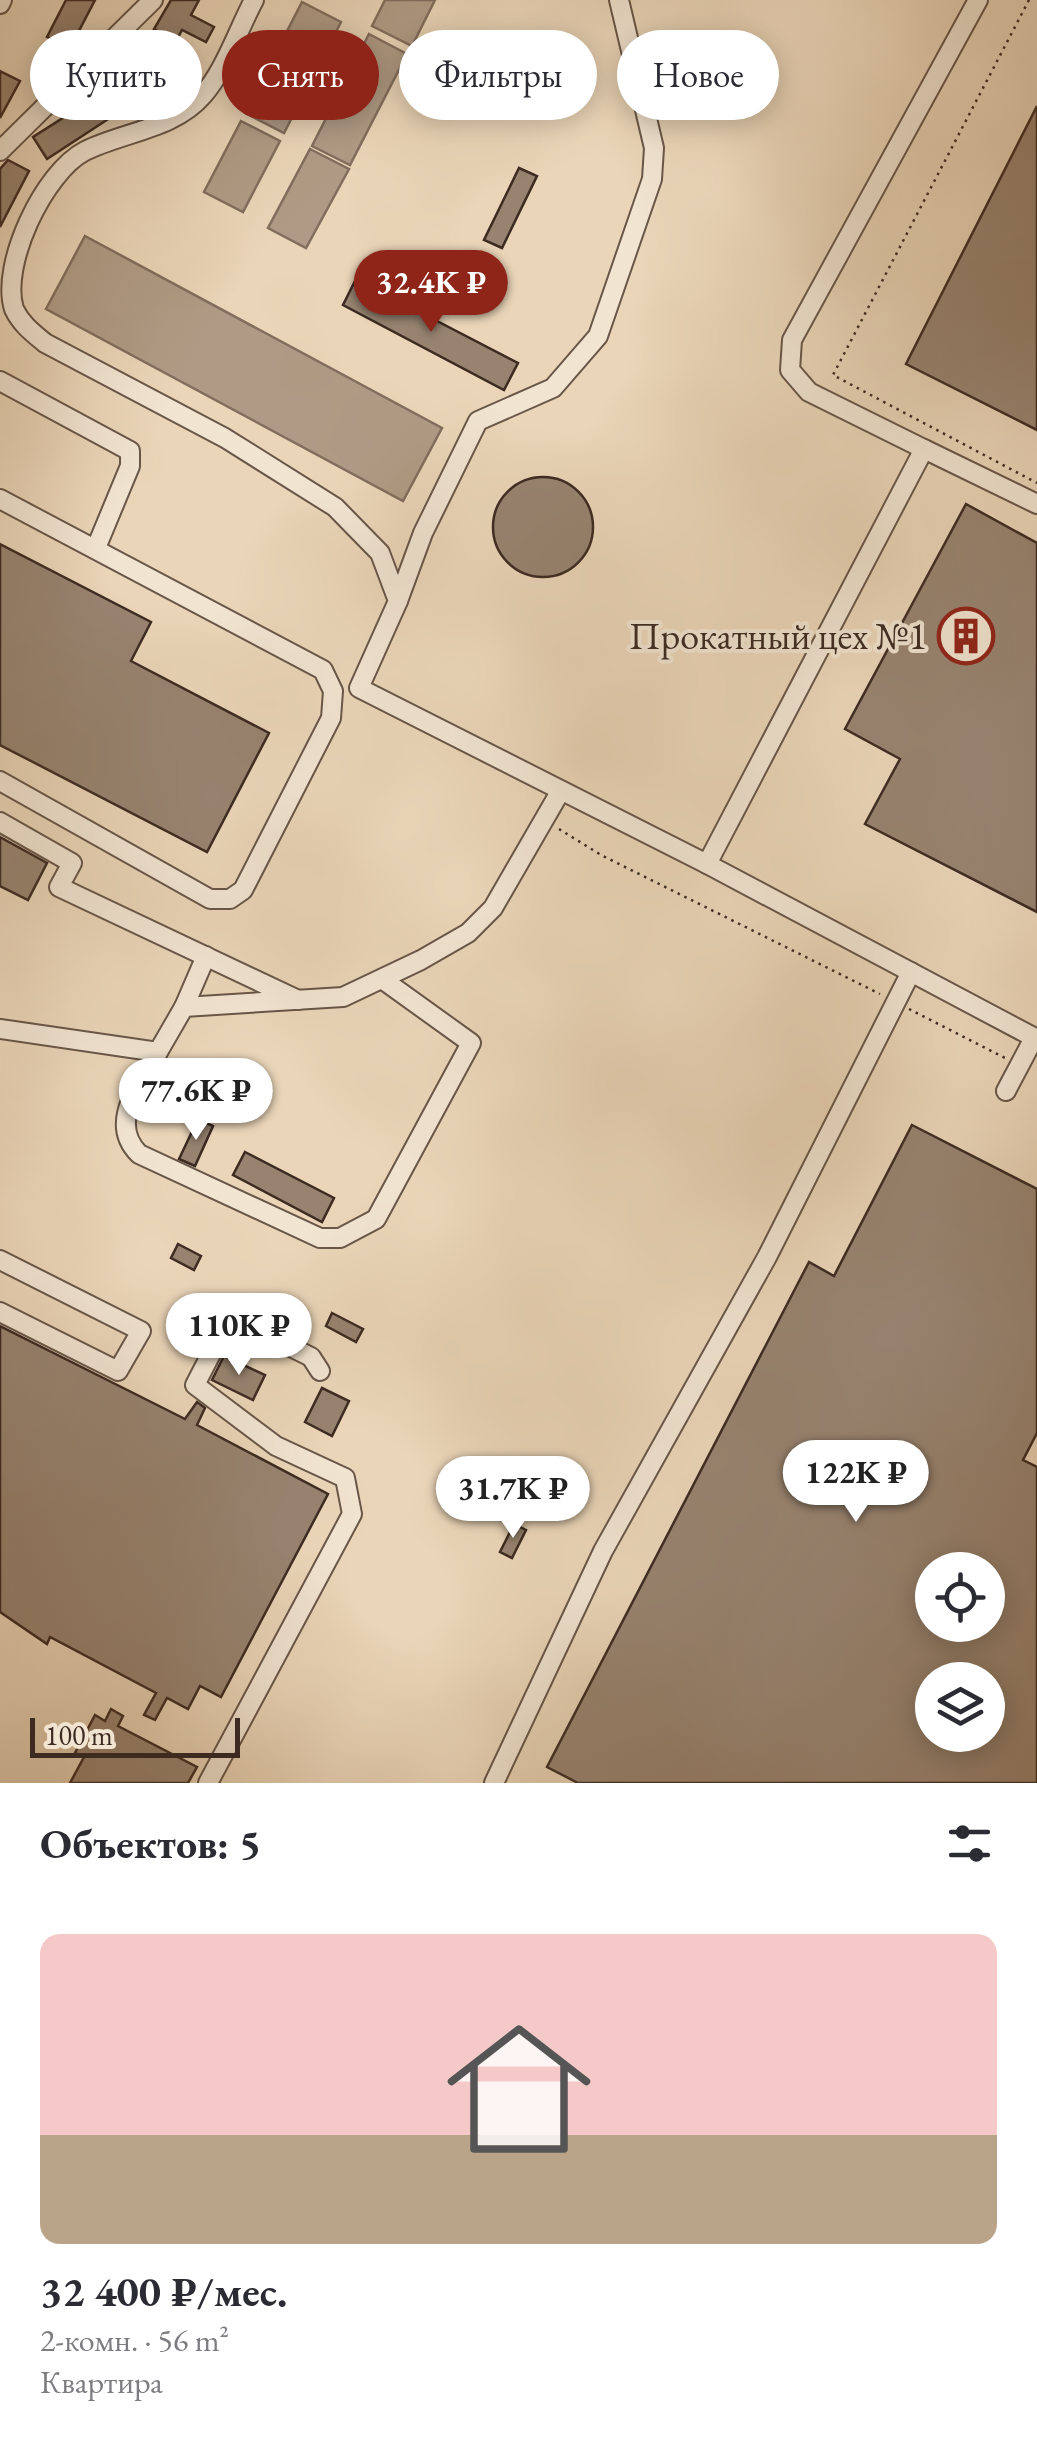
<!DOCTYPE html>
<html lang="ru">
<meta charset="utf-8">
<style>
body{margin:0;font-family:"EB Garamond",serif;background:#f2f2f3;color:#2b2b33;height:100vh;display:flex;flex-direction:column;font-size:38px;white-space:nowrap}
*{box-sizing:border-box;margin:0}
p{font-size:32px;color:#7c7c81}
.icon{flex:none;width:55px;height:55px;fill:none;stroke:currentColor;stroke-width:2;stroke-linecap:round;stroke-linejoin:round}
.map{position:relative;height:1783px;overflow:hidden}
.sheet{display:flex;flex-direction:column;background:#fff;flex:1}
.sheet>*{flex:none}
.hud{position:absolute;left:30px;top:30px;width:978px;height:90px;display:flex;gap:20px}
.tools{position:absolute;left:915px;top:1552px;display:grid;gap:20px}
.tools a{display:grid;place-items:center;width:90px;height:90px;border-radius:50%;background:#fff;box-shadow:0 5px 25px #0003;font-size:50px}
.scale{position:absolute;left:30px;bottom:25px;width:210px;box-sizing:border-box;padding-left:10px;border:5px solid #3d2b22;border-top:0;font-size:28px;line-height:35px;white-space:nowrap;color:#3d2b22;-webkit-text-stroke:8px #f1e4d1;paint-order:stroke}
.price{position:absolute;translate:-50% -85px;padding:0 22px;border-radius:35px;background:#fff;color:#222;font-size:32px;line-height:65px;filter:drop-shadow(0 2px 5px #0008)}
.price::after{content:'';position:absolute;left:50%;top:60px;width:30px;height:22px;margin-left:-15px;background:inherit;clip-path:polygon(0 0,100% 0,50% 100%)}
.price.current{background:#8f2418;color:#fff}
ul{padding:0;list-style:none}
li{display:grid;align-content:center;gap:20px;height:530px;padding:0 40px}
li+li{border-top:2px solid #e1e1e2}
li span{display:grid;place-items:center;height:310px;border-radius:20px;color:#555}
li>.icon{margin-inline-start:auto}
span .icon{width:180px;height:180px;fill:#fffc;stroke-width:1}
li b{font-size:42px}
h2{display:flex;justify-content:space-between;align-items:center;height:120px;padding:0 40px;font-size:42px}
.pill{padding:0 35px;border-radius:45px;background:#fff;box-shadow:0 5px 25px #0003;font-size:35px;line-height:90px}
.pill.current{background:#8f2418;color:#fff}
.map>svg:first-child{display:block}
.water{fill:#af9b85;stroke:#816e5d;stroke-width:2.5}
.building{fill:#978370;stroke:#3d2b22;stroke-width:2.5;fill-rule:evenodd}
.lines{fill:none;stroke-linecap:round;stroke-linejoin:round}
.minor-casing{stroke:#685648;stroke-width:22}
.path{stroke:#3d2b22;stroke-width:2.5;stroke-dasharray:2.5 5;stroke-linecap:butt}
.minor{stroke:#f1e4d1;stroke-width:18}
.labels{text-anchor:middle;stroke-width:8;stroke-linejoin:round;paint-order:stroke}
.poi-label{font-size:38px;fill:#3d2b22;stroke:#f1e4d1;text-anchor:end}
</style>
<div class="map">
<svg width="1037" height="1783" viewBox="0 0 1037 1783">
<rect width="100%" height="100%" fill="#ead5b8"/>
<filter id="stains"><feTurbulence type="fractalNoise" baseFrequency=".002" numOctaves="4"/><feColorMatrix values="0 0 0 0 .2 0 0 0 0 .09 0 0 0 0 .02 0 0 0 .5 -.17"/></filter>
<radialGradient id="worn" r=".72"><stop offset=".6" stop-color="#630" stop-opacity="0"/><stop offset="1" stop-color="#630" stop-opacity=".3"/></radialGradient>
<g class="water">
<path d="M385 0H435L412 46 372 26Z"/>
<path d="M302 2 341 22 284 133 245 113Z"/>
<path d="M369 34 407 54 350 165 312 146Z"/>
<path d="M241 121 280 141 243 212 204 192Z"/>
<path d="M310 149 349 169 306 248 268 228Z"/>
<path d="M85 236 442 428 403 501 46 309Z"/>
</g>
<g class="building">
<path d="M66 0H95L70 48 47 37Z"/>
<path d="M171 0H199L191 15 214 27 206 42 182 30 176 41 154 29Z"/>
<path d="M124 48 147 60 119 112 47 159 33 137 99 95Z"/>
<path d="M0 71 20 81 0 118Z"/>
<path d="M1037 106V430L906 364Z"/>
<path d="M8 160 29 171 0 227V169Z"/>
<path d="M519 168 537 176 502 248 484 240Z"/>
<path d="M356 279 518 363 504 390 343 305Z"/>
<circle cx="543" cy="527" r="50"/>
<path d="M966 504 1037 543V912L865 824 900 759 845 729Z"/>
<path d="M0 544 151 622 131 661 269 733 207 852 0 745Z"/>
<path d="M0 837 47 863 28 900 0 886Z"/>
<path d="M198 1119 213 1126 195 1166 179 1159Z"/>
<path d="M912 1125 1037 1189V1433L1023 1460 1037 1467V1783H578L547 1767 809 1262 834 1276ZM932 1570H988V1625H932ZM932 1680H988V1735H932Z"/>
<path d="M245 1152 334 1198 322 1222 233 1175Z"/>
<path d="M178 1244 201 1256 194 1270 171 1258Z"/>
<path d="M332 1313 363 1329 356 1342 326 1326Z"/>
<path d="M0 1326 185 1419 197 1402 205 1408 197 1425 328 1494 221 1697 200 1686 188 1709 167 1698 155 1720 144 1715 156 1693 50 1637 47 1644 0 1612Z"/>
<path d="M224 1356 265 1375 253 1400 212 1380Z"/>
<path d="M322 1388 349 1401 332 1436 305 1422Z"/>
<path d="M514 1524 526 1530 512 1558 500 1552Z"/>
<path d="M111 1709 123 1716 118 1726 197 1767 188 1783H70L84 1757 75 1753 95 1715 105 1721Z"/>
</g>
<g class="lines">
<g class="minor-casing">
<g id="minor">
<path d="M254 0C238 30 225 70 203 95 174 129 123 132 85 151 44 172 0 265 14 309 21 324 33 333 45 343L225 438 335 507 380 553 398 601 359 688 707 864 1037 1039"/>
<path d="M0 4 2 0"/>
<path d="M0 151 153 0"/>
<path d="M0 381 130 451V466L96 548"/>
<path d="M924 449 1037 504"/>
<path d="M0 499 323 670 333 691 331 718 243 890 230 899H210L0 781"/>
<path d="M398 601 423 533 478 421 553 388 598 336 652 179 654 148 619 0"/>
<path d="M0 822 72 863 59 887 298 1000"/>
<path d="M707 864 924 449 809 392 790 370 792 340 978 0"/>
<path d="M184 1007 206 956"/>
<path d="M0 1029 158 1052 184 1007 343 997 421 960 468 933 493 908 560 792"/>
<path d="M158 1052C141 1084 107 1122 139 1154L320 1238H340L376 1219 471 1043 382 979"/>
<path d="M1006 1091 1034 1038"/>
<path d="M0 1260 141 1331 118 1371 0 1312"/>
<path d="M208 1783 352 1514 345 1478 276 1446 195 1385 230 1317 311 1357 320 1371"/>
<path d="M494 1783 603 1551 767 1257 911 972"/>
</g>
</g>
<g class="path">
<path d="M1029 0 833 375 1037 483"/>
<path d="M559 829 601 855 880 994"/>
<path d="M909 1009 1005 1058"/>
</g>
<use href="#minor" class="minor"/>
</g>
<defs>
<g id="building-ring" transform="scale(2.875)"><circle r="9.5" fill="#f1e4d1" stroke="#8f2418" stroke-width="1.5"/><path d="M-4-6H4V6H1V3H-1V6H-4ZM-2.5-4.3h1.7v1.8h-1.7ZM.8-4.3h1.7v1.8H.8ZM-2.5-1h1.7V.8h-1.7ZM.8-1h1.7V.8H.8Z" fill="#8f2418"/></g>
</defs>
<g fill-rule="evenodd">
<use href="#building-ring" x="966" y="636"/>
</g>
<g class="labels">
<g class="poi-label">
<text x="927" y="649">Прокатный цех №1</text>
</g>
</g>
<rect width="100%" height="100%" filter="url(#stains)"/>
<rect width="100%" height="100%" fill="url(#worn)"/>
</svg>
<div class="tools">
<a><svg class="icon" aria-label="locate" viewBox="0 0 24 24"><circle cx="12" cy="12" r="6"/><path d="M12 2v4M12 18v4M2 12h4M18 12h4"/></svg></a>
<a><svg class="icon" aria-label="layers" viewBox="0 0 24 24"><path d="M12 4l9 5-9 5-9-5zM3 14l9 5 9-5"/></svg></a>
</div>
<div class="scale">100 m</div>
<b class="price current" style="left:431px;top:335px">32.4K ₽</b>
<b class="price" style="left:196px;top:1143px">77.6K ₽</b>
<b class="price" style="left:239px;top:1378px">110K ₽</b>
<b class="price" style="left:856px;top:1525px">122K ₽</b>
<b class="price" style="left:513px;top:1541px">31.7K ₽</b>
<div class="hud">
<a class="pill">Купить</a>
<a class="pill current">Снять</a>
<a class="pill">Фильтры</a>
<a class="pill">Новое</a>
</div>
</div>
<section class="sheet">
<h2>Объектов: 5<svg class="icon" aria-label="filters" viewBox="0 0 24 24"><path d="M4 7h16M4 17h16"/><circle cx="9" cy="7" r="2"/><circle cx="15" cy="17" r="2"/></svg></h2>
<ul>
<li><span style="background:linear-gradient(#f6c9c9 65%,#b9a48a 0)"><svg class="icon" aria-label="home" viewBox="0 0 24 24"><path d="M3 11l9-7 9 7M6 9v11h12V9"/></svg></span><div><b>32 400 ₽/мес.</b><p>2-комн. · 56 m²</p><p>Квартира</p></div></li>
</ul>
</section>
